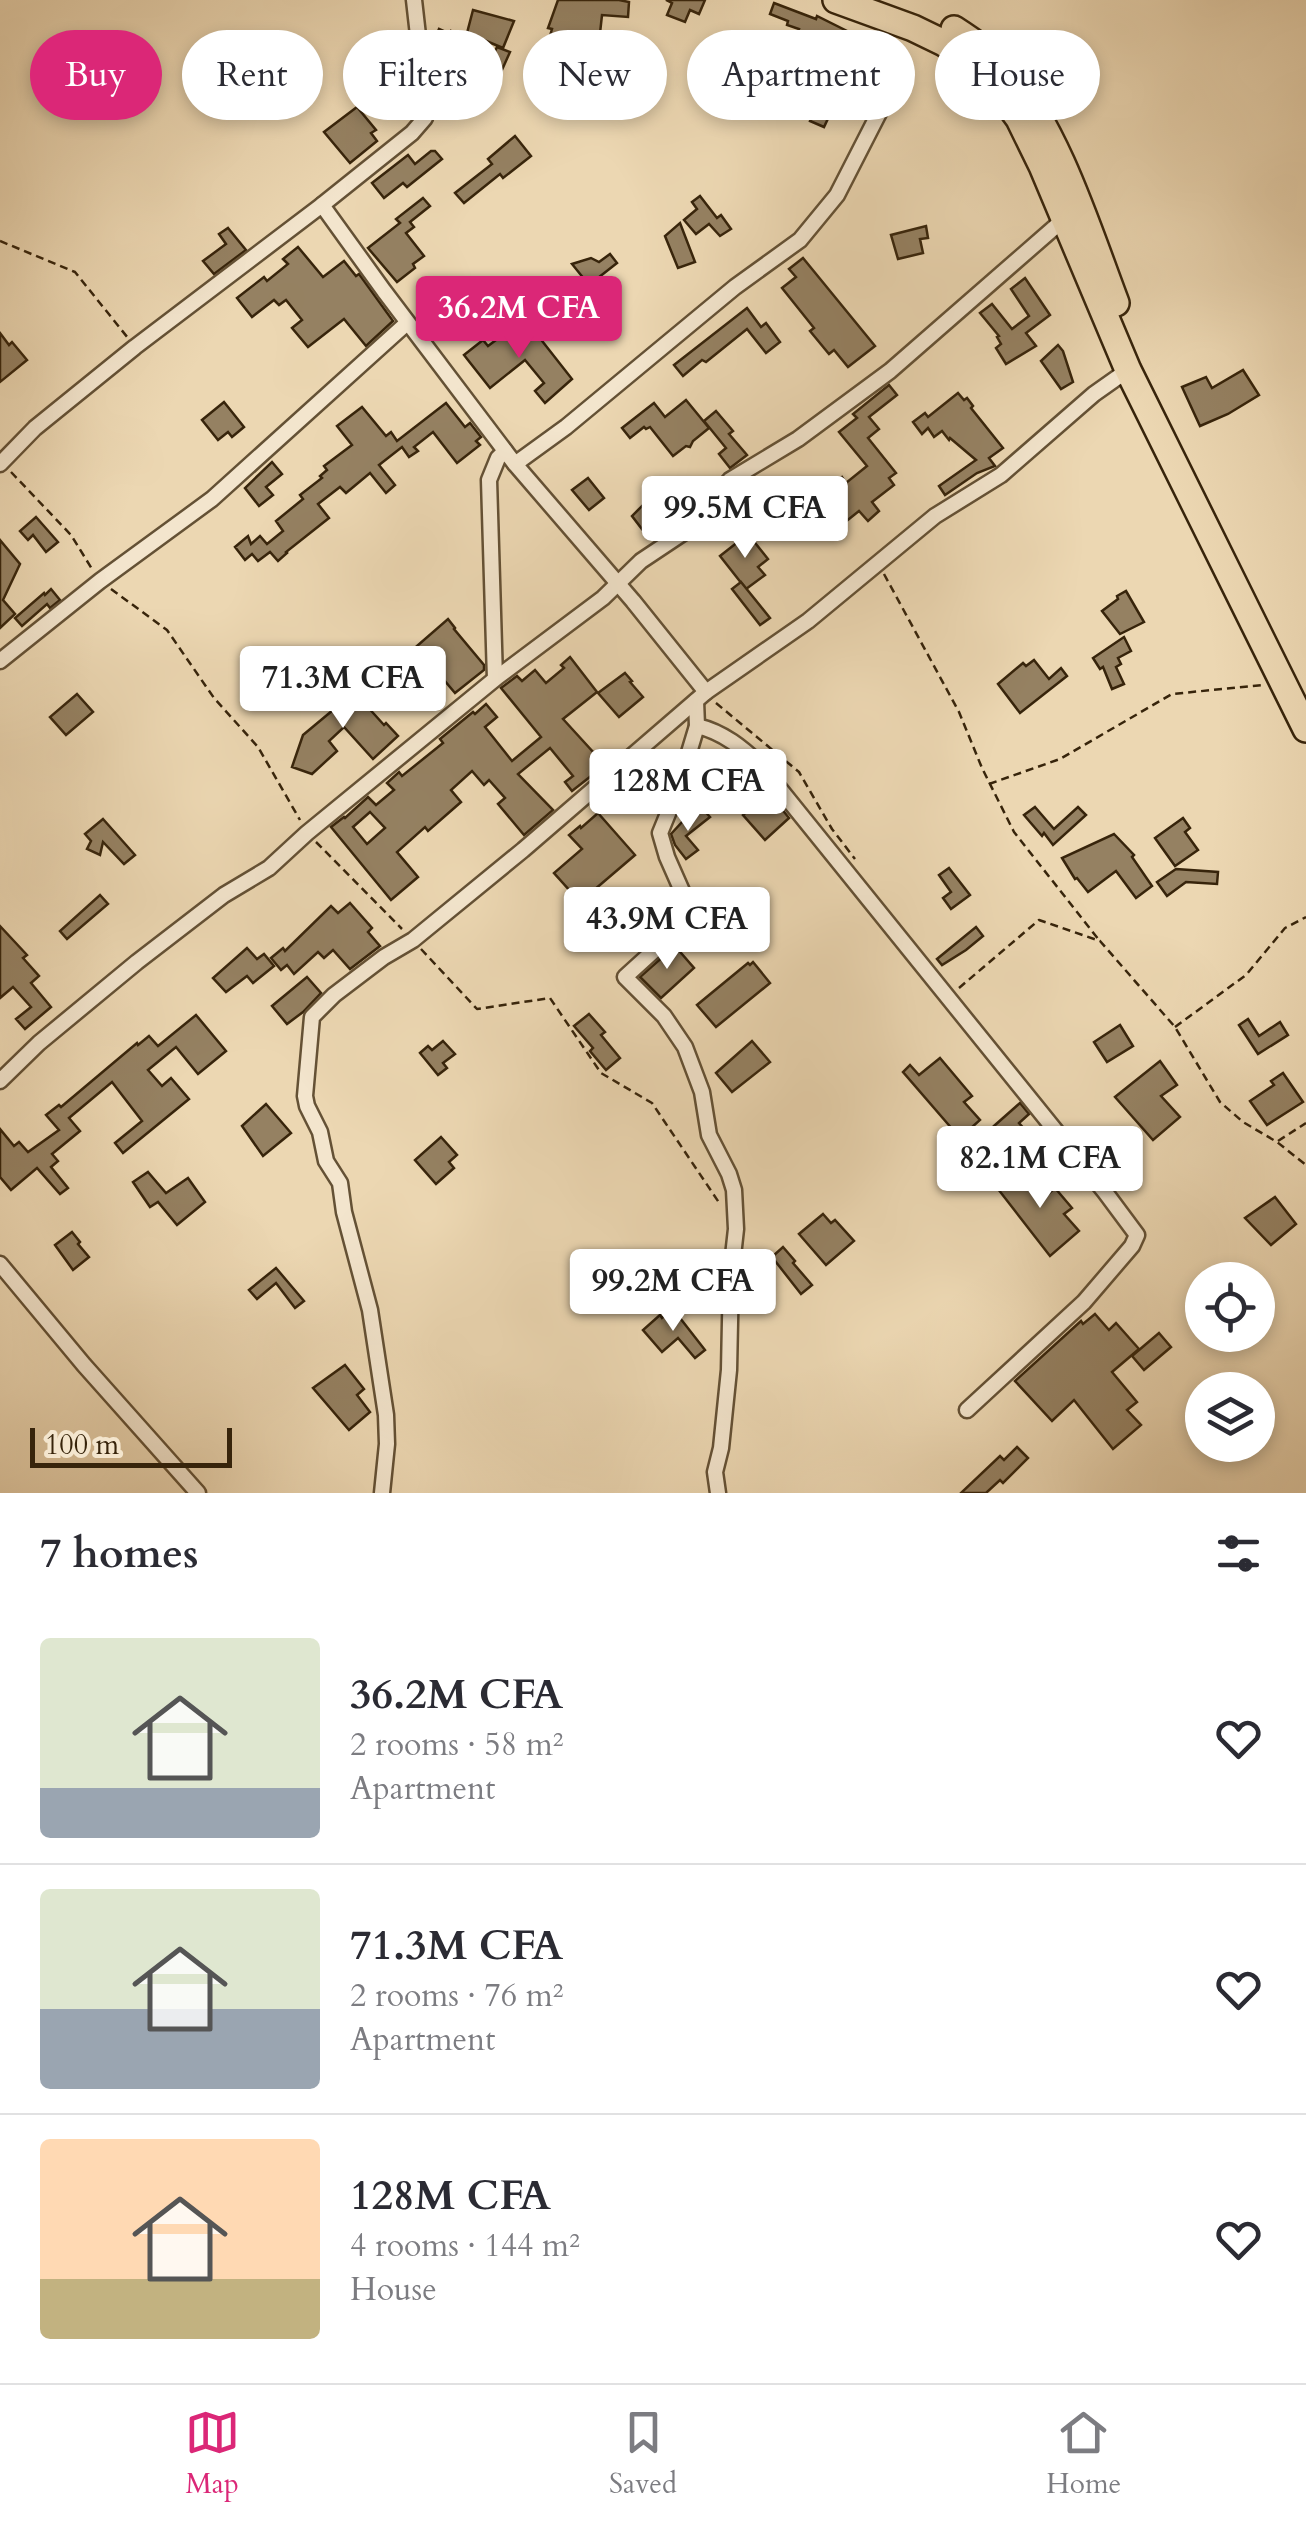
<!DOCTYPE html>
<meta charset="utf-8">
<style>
body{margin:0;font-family:Cardo,serif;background:#f7f7f7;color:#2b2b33;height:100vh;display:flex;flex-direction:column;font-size:38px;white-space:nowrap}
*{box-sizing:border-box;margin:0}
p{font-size:32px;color:#7c7c81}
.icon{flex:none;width:55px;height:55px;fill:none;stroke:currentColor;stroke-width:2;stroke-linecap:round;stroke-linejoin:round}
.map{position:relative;height:1493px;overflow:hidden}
.side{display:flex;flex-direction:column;background:#fff;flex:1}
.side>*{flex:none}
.guide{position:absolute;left:30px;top:30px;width:1248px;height:90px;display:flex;gap:20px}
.buttons{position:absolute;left:1185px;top:1262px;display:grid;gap:20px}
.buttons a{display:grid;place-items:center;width:90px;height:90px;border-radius:50%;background:#fff;box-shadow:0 5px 15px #0003;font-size:50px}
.scale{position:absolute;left:30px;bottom:25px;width:202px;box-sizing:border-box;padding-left:10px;border:5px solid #37240b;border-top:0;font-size:28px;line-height:35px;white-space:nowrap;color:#37240b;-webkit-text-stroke:8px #f3e5cd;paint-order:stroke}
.price{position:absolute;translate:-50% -85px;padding:0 22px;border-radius:10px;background:#fff;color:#222;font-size:32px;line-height:65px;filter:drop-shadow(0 2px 5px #0008)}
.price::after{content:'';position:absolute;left:50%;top:60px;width:30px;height:22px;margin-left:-15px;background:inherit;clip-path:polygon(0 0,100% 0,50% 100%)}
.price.active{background:#db2777;color:#fff}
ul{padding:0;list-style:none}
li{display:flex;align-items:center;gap:30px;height:250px;padding:0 40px}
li+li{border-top:2px solid #e1e1e2}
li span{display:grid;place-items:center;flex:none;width:280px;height:200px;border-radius:10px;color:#555}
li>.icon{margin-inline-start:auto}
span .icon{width:120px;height:120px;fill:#fffc;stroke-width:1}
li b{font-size:42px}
h2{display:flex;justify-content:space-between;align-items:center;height:120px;padding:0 40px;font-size:42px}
.tag{padding:0 35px;border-radius:45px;background:#fff;box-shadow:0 5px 15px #0003;font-size:35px;line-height:90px}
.tag.active{background:#db2777;color:#fff}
.tabs{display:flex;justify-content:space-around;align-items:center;height:140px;border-top:2px solid #e1e1e2;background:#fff;font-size:28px;color:#7c7c81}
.tabs a{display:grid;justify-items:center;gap:5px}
.tabs .active{color:#db2777}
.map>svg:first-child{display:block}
.building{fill:#958162;stroke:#37240b;stroke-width:2.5;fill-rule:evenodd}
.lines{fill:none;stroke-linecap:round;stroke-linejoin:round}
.street-casing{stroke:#645135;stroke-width:19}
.highway-casing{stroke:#37240b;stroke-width:30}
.path{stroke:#37240b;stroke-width:2.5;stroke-dasharray:8 5;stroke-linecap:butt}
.street{stroke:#f3e5cd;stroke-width:14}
.highway{stroke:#ecd7b2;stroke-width:25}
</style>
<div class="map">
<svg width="1306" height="1493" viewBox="0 0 1306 1493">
<rect width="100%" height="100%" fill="#ecd7b2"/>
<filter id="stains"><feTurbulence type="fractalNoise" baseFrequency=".002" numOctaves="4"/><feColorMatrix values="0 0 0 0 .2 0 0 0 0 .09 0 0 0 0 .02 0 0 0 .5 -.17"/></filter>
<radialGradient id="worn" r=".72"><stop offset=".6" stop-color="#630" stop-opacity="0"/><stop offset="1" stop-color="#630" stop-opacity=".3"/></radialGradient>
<g class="building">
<path d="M558 0H619L629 2 628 17 602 15 598 51 635 58 633 70 585 59 587 49 549 39 552 29 548 28Z"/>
<path d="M666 0H705L699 14 690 10 685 22 667 15 672 3Z"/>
<path d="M774 3 816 19 817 16 865 40 845 78 849 80 841 96 839 95 824 127 810 121 815 108 809 105 813 97 786 83 803 36 797 34 799 29 787 25 788 21 770 14Z"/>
<path d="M473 10 514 21 503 48 467 33Z"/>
<path d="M439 29 450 34 451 31 472 41 467 51 469 55 453 63 434 68 430 43H433Z"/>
<path d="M368 37 408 39 409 54 381 52 376 81 358 80V70H363L364 43 368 44Z"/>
<path d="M497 47 510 52 488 101 489 72 486 70Z"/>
<path d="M357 107 376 130 371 133 377 141 350 163 324 132Z"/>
<path d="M515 136 531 156 503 178 500 174 464 203 455 193 492 164 488 159Z"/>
<path d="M431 151H435L442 159 407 187 403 183 384 198 372 183 408 155 415 164Z"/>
<path d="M700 196 717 218 721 215 731 229 720 236 709 224 696 234 684 220 697 209 692 202Z"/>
<path d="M423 198 430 206 410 222 414 227 406 233 424 256 413 264 415 268 397 282 368 248 400 223 396 219Z"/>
<path d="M680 223 695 262 678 268 665 236Z"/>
<path d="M926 226 928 238 920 239 923 253 898 259 891 235Z"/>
<path d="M228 228 246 250 214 274 203 261 226 244 219 234Z"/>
<path d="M298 247 323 277 344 261 356 276 359 274 393 321 366 346 344 319 308 347 292 328 302 320 286 300 279 305 274 300 252 317 237 298 264 277 267 281 288 264 283 259Z"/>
<path d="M610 254 617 263 589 285 572 264 591 258 599 262Z"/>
<path d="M803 258 875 346 848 367 834 350 829 354 810 331 814 328 782 288 796 277 789 269Z"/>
<path d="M1025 278 1050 315 1026 333 1036 346 1006 364 996 348 1001 344 997 337 999 336 980 313 992 304 1012 329 1029 316 1011 289Z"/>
<path d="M747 308 761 327 766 323 780 342 766 353 747 329 706 362 702 360 683 376 674 365Z"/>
<path d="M528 323 572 379 545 403 535 391 544 383 525 360 490 388 464 355 483 340 488 346 504 334 508 339Z"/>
<path d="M0 333 9 345 12 342 27 360 0 382Z"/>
<path d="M1058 345 1063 351 1073 382 1061 389 1041 361Z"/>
<path d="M1243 370 1259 395 1228 414 1200 426 1182 387 1206 377 1212 388Z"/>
<path d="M889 385 897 395 869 417 879 429 868 438 896 473 889 478 894 485 872 502 879 511 868 521 859 511 844 523 837 515 834 517 829 510 825 513 816 503 830 492 827 489 842 477 846 483 867 466 839 432 857 418 853 414Z"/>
<path d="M958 393 964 400 967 398 973 406 971 408 1003 448 989 458 995 466 977 473 945 495 939 486 976 460 950 438 949 440 942 431 934 437 928 428 922 434 913 422 925 413 928 417Z"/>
<path d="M686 400 709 428 693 441 690 447 686 446 673 456 650 427 646 429 644 427 630 438 622 428 654 403 665 417Z"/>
<path d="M224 402 244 427 232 437 228 432 218 440 202 420Z"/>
<path d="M446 403 465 427 470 423 481 437 476 441 480 445 457 463 433 432 414 447 418 451 409 457 402 447 379 465 395 485 386 493 370 473 346 493 340 487 318 504 329 518 286 552 287 553 278 561 270 552 258 561 252 554 245 560 235 547 248 536 251 544 260 536 267 544 283 531 276 521 303 499 300 495 322 478 320 476 327 470 324 466 352 445 337 426 362 407 386 436 391 432 397 441Z"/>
<path d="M716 411 733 431 729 434 747 455 730 468 719 454 726 448 704 421Z"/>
<path d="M272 462 282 474 266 487 273 495 259 506 245 488Z"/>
<path d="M588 478 604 498 589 510 572 490Z"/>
<path d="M672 498 684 513 648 537 632 516 644 504 652 514Z"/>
<path d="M36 517 58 542 46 552 33 535 28 540 20 531Z"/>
<path d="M748 534 768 559 758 567 765 575 746 589 720 556Z"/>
<path d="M0 540 20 564 3 600 15 614 0 628Z"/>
<path d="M741 582 770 618 760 625 732 589Z"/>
<path d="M51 589 60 600 50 608 47 604 22 626 15 618 44 593 45 595Z"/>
<path d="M1126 591 1144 622 1120 634 1102 611 1118 599 1117 596Z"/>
<path d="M448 619 455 628 454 629 484 665V670L455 693 423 655 400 674 394 666Z"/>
<path d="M1124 637 1131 651 1118 658 1121 664 1116 667 1124 684 1112 689 1103 667 1100 669 1093 658Z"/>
<path d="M570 657 597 692 563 719 605 765 572 791 565 782 573 776 550 748 518 774 553 810 524 835 498 804 505 798 489 780 484 785 472 771 451 790 461 802 428 831 425 827 397 852 418 877 391 900 331 827 344 817 345 818 368 797 376 805 394 790 387 783 399 772 402 776 443 743 440 739 473 712 475 714 486 704 497 717 485 727 512 761 541 737 501 688 517 676 522 681 535 670 546 683 564 668 561 665ZM370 812 385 828 367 844 353 827Z"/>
<path d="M1034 660 1049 679 1061 668 1067 676 1020 713 998 684 1023 663 1026 666Z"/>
<path d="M625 673 632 681 630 682 643 697 619 717 598 693Z"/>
<path d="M347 684 384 725 386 723 398 736 373 759 344 727 329 741 337 751 312 774 292 767 303 735 333 710 324 699 332 692 334 695Z"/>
<path d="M77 694 93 712 66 735 50 717Z"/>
<path d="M765 788 789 818 765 840 743 815 767 794 763 789Z"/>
<path d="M1035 807 1054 829 1078 807 1086 815 1053 845 1044 833 1042 836 1024 815Z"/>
<path d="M703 809 710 817 686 836 698 850 686 859 675 845 671 834 683 821 685 824Z"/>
<path d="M598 813 635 855 580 902 554 873 582 849 569 835 580 826 581 828Z"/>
<path d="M1183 818 1190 828 1185 832 1198 850 1175 866 1155 838Z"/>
<path d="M103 819 135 855 124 864 103 842 100 855 87 849 91 841 85 834Z"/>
<path d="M1114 834 1134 855 1132 857 1152 886 1136 898 1116 871 1088 892 1077 878 1075 879 1062 858Z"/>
<path d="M949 868 970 895 951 909 943 898 951 892 939 875Z"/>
<path d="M1176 869 1218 872 1217 884 1186 882 1167 896 1157 882Z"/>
<path d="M100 895 108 904 67 939 60 931Z"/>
<path d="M350 903 372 928 368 932 380 946 350 969 333 950 324 958 318 952 294 974 287 965 281 970 271 958 283 948 285 951 331 906 338 913Z"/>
<path d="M0 926 27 955 23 958 39 976 31 983 51 1007 25 1029 16 1019 31 1007 13 987 0 998Z"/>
<path d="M976 927 983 936 966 950 942 965 937 959Z"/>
<path d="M675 946 694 968 661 998 640 977Z"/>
<path d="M247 948 257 959 264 954 274 966 253 983 247 976 226 992 213 978Z"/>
<path d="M753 962 770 983 716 1027 697 1005 748 963 750 965Z"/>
<path d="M307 977 321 993 303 1012 287 1024 272 1006Z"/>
<path d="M589 1014 605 1032 601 1035 620 1058 606 1070 590 1051 593 1048 574 1026Z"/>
<path d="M196 1015 226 1051 198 1074 176 1047 148 1070 162 1086 171 1078 189 1099 123 1153 115 1143 142 1121 112 1082 69 1118 80 1131 52 1154 58 1161 51 1167 68 1188 60 1194 37 1168 11 1190 0 1177V1129L14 1146 19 1142 28 1152 59 1130 46 1115 59 1105 61 1107 137 1043 138 1045 149 1036 158 1046Z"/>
<path d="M1248 1019 1259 1036 1280 1022 1288 1035 1258 1054 1239 1025Z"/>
<path d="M1120 1025 1133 1046 1107 1062 1094 1042Z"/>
<path d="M443 1041 455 1054 443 1063 447 1068 438 1075 420 1053 428 1046 432 1050Z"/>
<path d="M752 1041 770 1062 732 1092 716 1073Z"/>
<path d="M940 1058 972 1096 964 1102 980 1120 960 1138 903 1072 910 1065 919 1075Z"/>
<path d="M1160 1061 1177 1085 1161 1096 1180 1117 1153 1140 1115 1097Z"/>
<path d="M1283 1073 1303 1102 1267 1125 1250 1101 1274 1085 1271 1081Z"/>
<path d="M1020 1103 1029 1114 1019 1123 1026 1131 1010 1145 994 1126Z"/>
<path d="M266 1104 291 1133 263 1156 242 1126Z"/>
<path d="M441 1137 457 1155 449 1162 454 1168 436 1184 415 1160Z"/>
<path d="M1024 1167 1048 1194 1055 1188 1072 1208 1064 1214 1079 1231 1050 1256 998 1189Z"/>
<path d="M148 1172 166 1193 188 1178 205 1202 177 1225 158 1202 150 1207 133 1182Z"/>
<path d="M1275 1197 1296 1224 1271 1245 1245 1218Z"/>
<path d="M823 1214 831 1223 835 1220 854 1241 826 1265 799 1234Z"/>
<path d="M72 1232 80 1242 78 1244 89 1257 73 1270 55 1245Z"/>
<path d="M783 1247 795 1261 793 1263 812 1285 801 1294 772 1257Z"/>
<path d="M276 1268 304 1301 295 1308 276 1283 257 1299 249 1290Z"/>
<path d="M673 1309 705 1350 695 1358 678 1338 662 1352 643 1330 660 1315 662 1318Z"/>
<path d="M1095 1314 1109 1330 1116 1323 1139 1349 1112 1372 1137 1402 1127 1410 1141 1425 1113 1449 1074 1400 1052 1421 1015 1381 1081 1321 1083 1324Z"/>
<path d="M1159 1333 1171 1347 1144 1370 1132 1356Z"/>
<path d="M345 1365 364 1389 357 1395 370 1412 349 1430 313 1388Z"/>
<path d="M1017 1447 1028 1458 1003 1483 1000 1480 986 1493H961L1000 1456 1004 1460Z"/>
</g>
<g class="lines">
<g class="street-casing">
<g id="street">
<path d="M322 205 384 291 515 464 633 601 706 692"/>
<path d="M0 464 35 428 135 347 322 205 412 133 425 118V97L414 0"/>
<path d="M515 464 566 427 735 287 800 240 837 195 881 109"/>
<path d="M0 661 100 581 212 499 407 323"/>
<path d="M495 679 489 480 498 458 505 451"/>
<path d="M696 701 697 726 678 789 660 833 667 857 682 891 681 926 625 977 664 1016 685 1047 702 1092 709 1135 729 1174 734 1190 736 1229 731 1274 729 1370 721 1448 715 1472 718 1493"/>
<path d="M697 726C723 732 743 748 762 767L1105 1192 1137 1235 1132 1246 1084 1302 967 1410"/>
<path d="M0 1081 39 1043 137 962 224 895 269 868 307 833 495 679 603 598 641 561 683 533 730 480 798 439 890 371 1063 220"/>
<path d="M0 1264 84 1365 198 1493"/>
<path d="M382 1493 387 1444 386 1415 370 1310 344 1212 340 1183 326 1161 320 1132 307 1106 305 1096 312 1017 334 995 384 957 413 940 523 850 706 692 808 621 935 516 1001 475 1094 394 1128 370"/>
</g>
</g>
<g class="highway-casing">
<g id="highway">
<path d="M836 0 913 28 944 43 971 61 992 82 1019 119 1042 166 1128 370 1306 729"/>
<path d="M954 29C974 42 993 55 1008 73 1058 131 1089 232 1116 303"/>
</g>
</g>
<g class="path">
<path d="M0 241 75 272 128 338"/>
<path d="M11 472 71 535 92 569"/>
<path d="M884 574 959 712 982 768 1014 832 1099 940"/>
<path d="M111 589 167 630 214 698 258 747 300 820"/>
<path d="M716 703 799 772 832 829 855 859"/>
<path d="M989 784 1060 759 1172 694 1263 685"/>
<path d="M316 842 402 929"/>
<path d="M421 949 477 1009 550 998 601 1073 652 1103 720 1204"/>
<path d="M959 988 1039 920 1100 941 1175 1027 1220 1102 1243 1122 1277 1142 1306 1165"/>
<path d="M1175 1027 1246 975 1285 928 1306 917"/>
<path d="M1278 1141 1306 1123"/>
</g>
<use href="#street" class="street"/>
<use href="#highway" class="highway"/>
</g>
<rect width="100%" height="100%" filter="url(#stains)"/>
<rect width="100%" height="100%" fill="url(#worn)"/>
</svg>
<div class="buttons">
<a><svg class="icon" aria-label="locate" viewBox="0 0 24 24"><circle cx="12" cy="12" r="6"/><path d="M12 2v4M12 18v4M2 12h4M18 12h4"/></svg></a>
<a><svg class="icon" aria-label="layers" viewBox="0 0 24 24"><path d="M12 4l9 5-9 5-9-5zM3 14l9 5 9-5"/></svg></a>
</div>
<div class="scale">100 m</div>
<b class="price active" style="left:519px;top:361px">36.2M CFA</b>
<b class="price" style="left:745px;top:561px">99.5M CFA</b>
<b class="price" style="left:343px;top:731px">71.3M CFA</b>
<b class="price" style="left:688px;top:834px">128M CFA</b>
<b class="price" style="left:667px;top:972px">43.9M CFA</b>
<b class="price" style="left:1040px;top:1211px">82.1M CFA</b>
<b class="price" style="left:673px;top:1334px">99.2M CFA</b>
<div class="guide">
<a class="tag active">Buy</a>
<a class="tag">Rent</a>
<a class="tag">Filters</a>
<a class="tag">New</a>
<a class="tag">Apartment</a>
<a class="tag">House</a>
</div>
</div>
<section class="side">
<h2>7 homes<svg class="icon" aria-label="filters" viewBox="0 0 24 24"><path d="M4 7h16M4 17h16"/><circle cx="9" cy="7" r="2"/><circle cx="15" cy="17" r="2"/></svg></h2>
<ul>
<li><span style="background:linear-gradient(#dfe7d0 75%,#9aa5b1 0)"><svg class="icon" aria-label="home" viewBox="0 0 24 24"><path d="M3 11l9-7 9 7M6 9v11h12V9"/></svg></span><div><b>36.2M CFA</b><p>2 rooms · 58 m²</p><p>Apartment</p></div><svg class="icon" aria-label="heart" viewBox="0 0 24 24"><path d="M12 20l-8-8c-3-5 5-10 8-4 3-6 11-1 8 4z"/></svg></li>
<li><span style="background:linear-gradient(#dfe7d0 60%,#9aa5b1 0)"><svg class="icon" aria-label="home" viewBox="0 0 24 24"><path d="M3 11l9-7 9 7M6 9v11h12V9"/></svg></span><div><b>71.3M CFA</b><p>2 rooms · 76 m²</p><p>Apartment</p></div><svg class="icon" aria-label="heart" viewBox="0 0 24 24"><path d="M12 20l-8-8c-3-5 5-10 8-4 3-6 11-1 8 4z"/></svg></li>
<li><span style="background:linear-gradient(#ffd9b3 70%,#c2b280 0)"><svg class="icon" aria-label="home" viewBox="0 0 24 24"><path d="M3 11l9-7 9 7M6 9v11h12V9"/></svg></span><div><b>128M CFA</b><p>4 rooms · 144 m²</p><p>House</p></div><svg class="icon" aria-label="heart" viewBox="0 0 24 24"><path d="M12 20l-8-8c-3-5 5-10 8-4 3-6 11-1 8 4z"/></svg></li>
</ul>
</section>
<nav class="tabs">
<a class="active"><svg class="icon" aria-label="map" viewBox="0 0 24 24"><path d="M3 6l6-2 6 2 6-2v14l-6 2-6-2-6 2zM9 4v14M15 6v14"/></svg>Map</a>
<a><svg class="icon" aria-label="saved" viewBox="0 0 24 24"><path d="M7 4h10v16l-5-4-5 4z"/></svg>Saved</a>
<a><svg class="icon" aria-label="home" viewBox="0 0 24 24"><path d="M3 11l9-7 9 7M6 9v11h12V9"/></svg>Home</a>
</nav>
